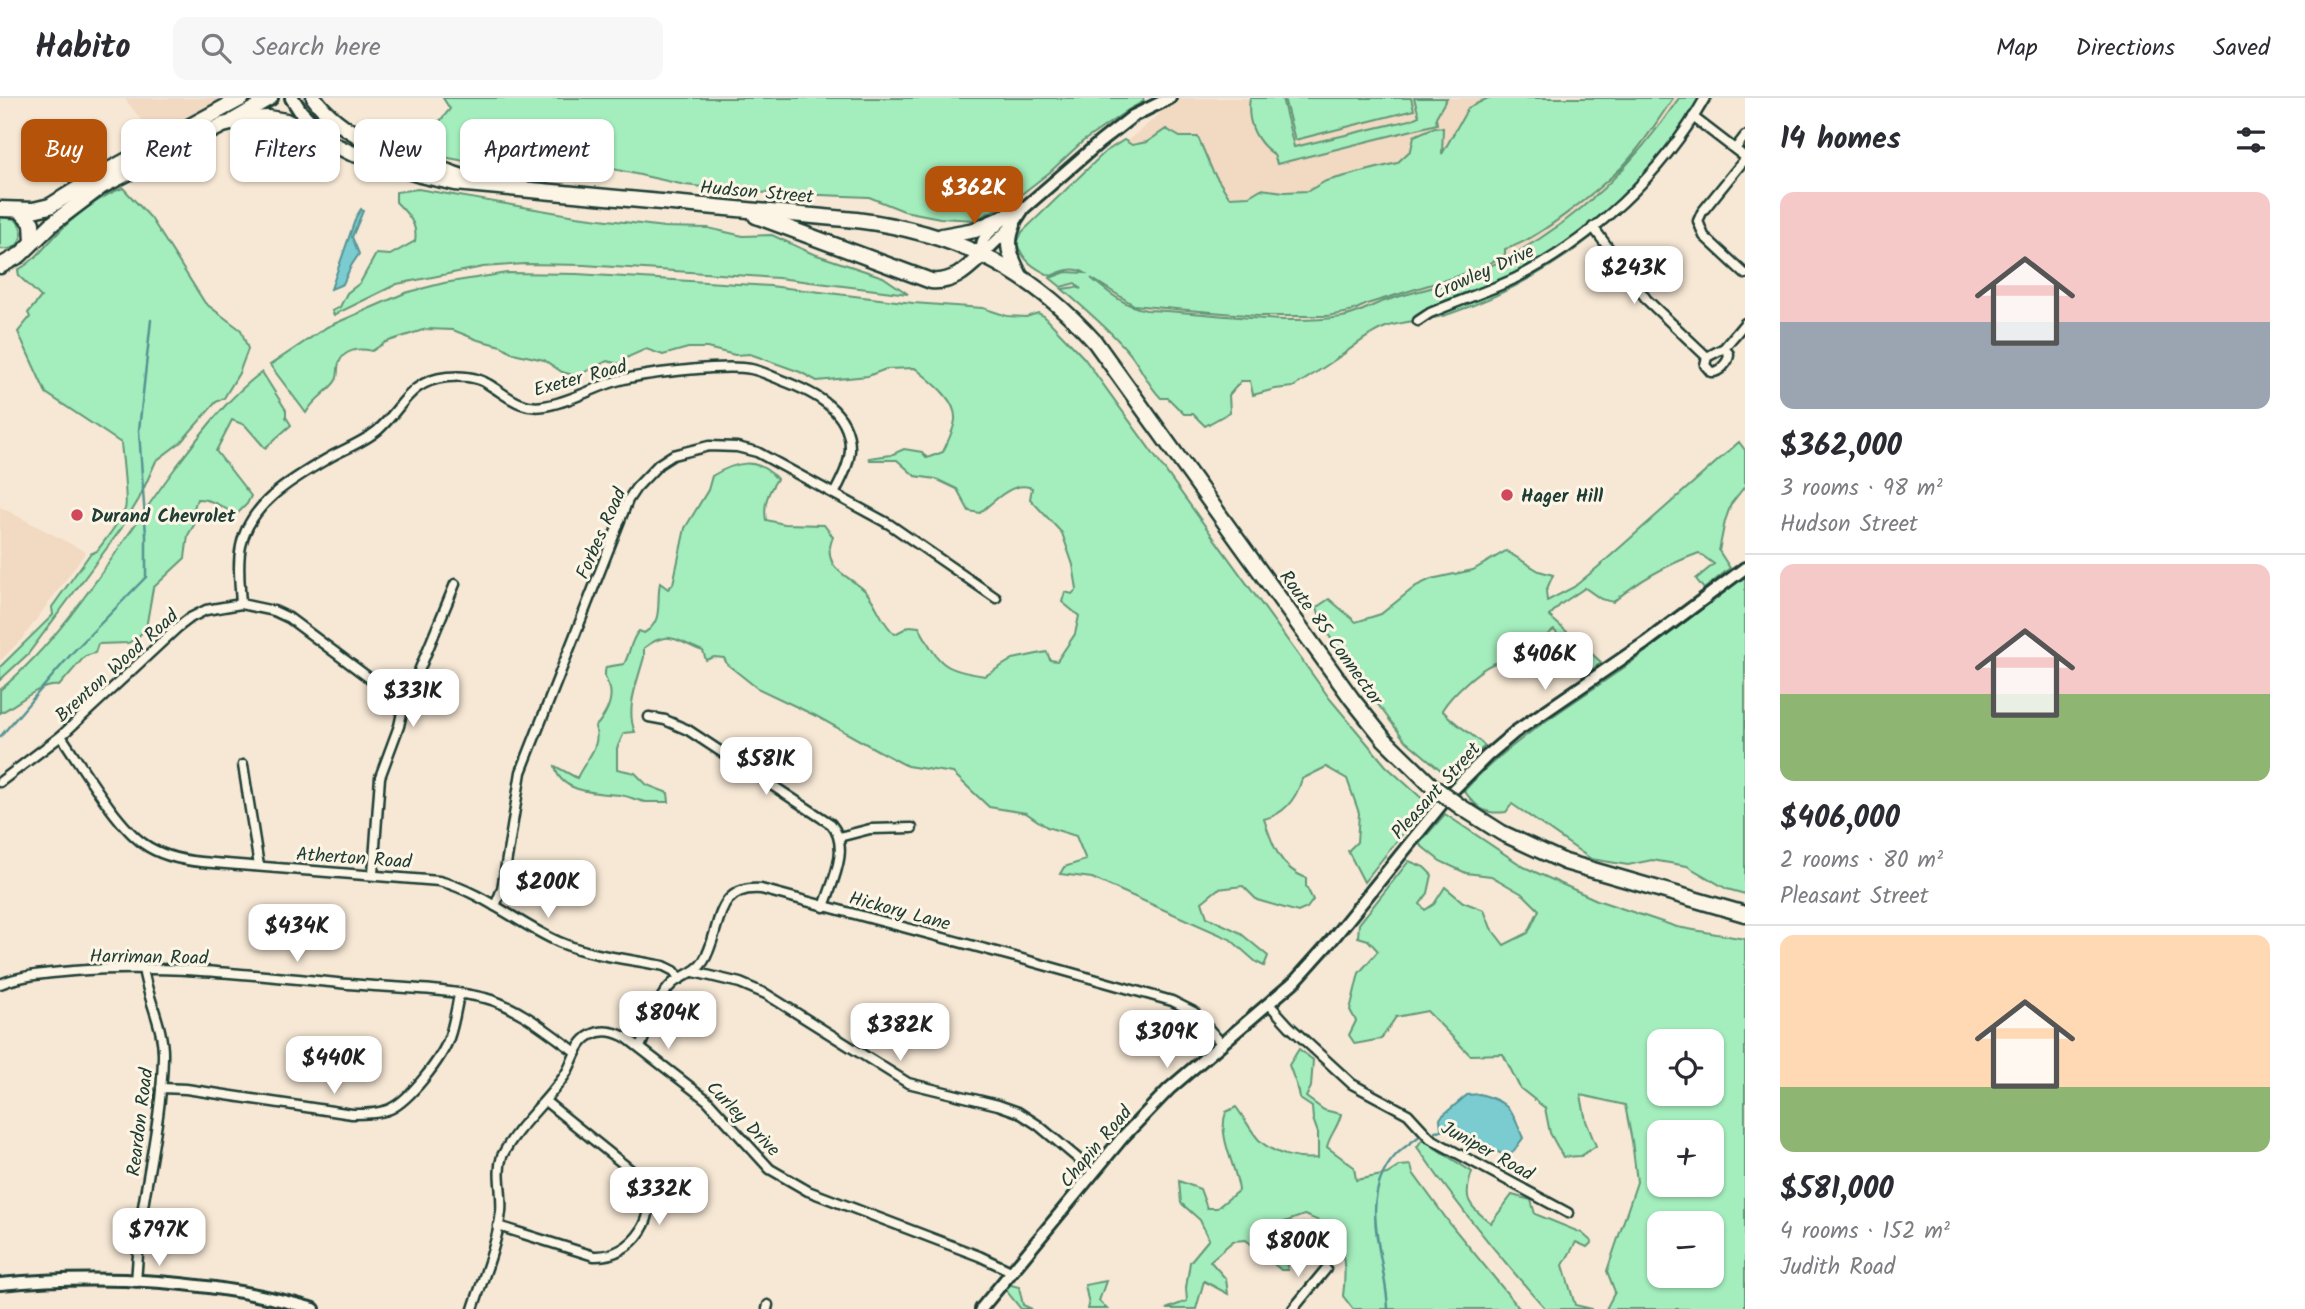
<!DOCTYPE html>
<meta charset="utf-8">
<style>
body{margin:0;font-family:Kalam,sans-serif;background:#f7f7f7;color:#2b2b33;height:100vh;display:flex;flex-direction:column;font-size:26px;white-space:nowrap}
*{box-sizing:border-box;margin:0}
p{font-size:23px;color:#7c7c81}
.icon{flex:none;width:38px;height:38px;fill:none;stroke:currentColor;stroke-width:2;stroke-linecap:round;stroke-linejoin:round}
.map{position:relative;flex:1;overflow:hidden}
.panel{display:flex;flex-direction:column;background:#fff;width:560px}
.panel>*{flex:none}
.hud{position:absolute;left:21px;top:21px;width:665px;height:63px;display:flex;gap:14px}
.buttons{position:absolute;left:1647px;top:931px;display:grid;gap:14px}
.buttons a{display:grid;place-items:center;width:77px;height:77px;border-radius:14px;background:#fff;box-shadow:0 2px 5px #0004;font-size:35px}
.price{position:absolute;translate:-50% -60px;padding:0 16px;border-radius:14px;background:#fff;color:#222;font-size:23px;line-height:46px;filter:drop-shadow(0 2px 4px #0008)}
.price::after{content:'';position:absolute;left:50%;top:42px;width:21px;height:16px;margin-left:-10px;background:inherit;clip-path:polygon(0 0,100% 0,50% 100%)}
.price.active{background:#b45309;color:#fff}
ul{padding:0;list-style:none}
li{display:grid;align-content:center;gap:14px;height:371px;padding:0 35px}
li+li{border-top:2px solid #e1e1e2}
li span{display:grid;place-items:center;height:217px;border-radius:14px;color:#555}
li>.icon{margin-inline-start:auto}
span .icon{width:126px;height:126px;fill:#fffc;stroke-width:1}
li b{font-size:30px}
h2{display:flex;justify-content:space-between;align-items:center;height:84px;padding:0 35px;font-size:30px}
.pill{padding:0 24px;border-radius:14px;background:#fff;box-shadow:0 2px 5px #0004;font-size:24px;line-height:63px}
.pill.active{background:#b45309;color:#fff}
header{display:flex;align-items:center;gap:42px;box-sizing:border-box;height:98px;padding:0 35px;background:#fff;border-bottom:2px solid #e1e1e2}
header strong{font-size:33px}
nav{display:flex;gap:38px;margin-inline-start:auto;font-size:24px}
.search{width:490px;height:63px;background:#f7f7f7;display:flex;align-items:center;gap:18px;box-sizing:border-box;padding:0 24px;border-radius:14px;color:#7c7c81;font-size:26px}
main{display:flex;flex:1;min-height:0}
.map>svg:first-child{display:block}
.built{fill:#f1d9c2}
.green{fill:#a4eebd;stroke:#629678;stroke-width:2;fill-rule:evenodd}
.water{fill:#7accd1;stroke:#569392;stroke-width:2}
.lines{fill:none;stroke-linecap:round;stroke-linejoin:round}
.stream{stroke:#569392;stroke-width:2.5}
.minor-casing{stroke:#1f3d34;stroke-width:13}
.tertiary-casing{stroke:#1f3d34;stroke-width:16}
.secondary-casing{stroke:#1f3d34;stroke-width:18}
.primary-casing{stroke:#1f3d34;stroke-width:19}
.minor{stroke:#fcf5e5;stroke-width:8}
.tertiary{stroke:#fcf5e5;stroke-width:10}
.secondary{stroke:#fcf5e5;stroke-width:12}
.primary{stroke:#fcf5e5;stroke-width:14}
.primary-bridge-casing{stroke:#1f3d34;stroke-width:19;stroke-linecap:butt}
.primary-bridge{stroke:#fcf5e5;stroke-width:14}
.poi-dot{fill:#d1495b;stroke:#fcf5e5;stroke-width:2.5}
.labels{text-anchor:middle;stroke-width:6;stroke-linejoin:round;paint-order:stroke}
.street-label{font-size:19px;fill:#1f3d34;stroke:#fcf5e5}
.poi-label{font-size:19px;font-weight:bold;fill:#1f3d34;stroke:#fcf5e5;text-anchor:start}
</style>
<header>
<strong>Habito</strong>
<div class="search"><svg class="icon" aria-label="search" viewBox="0 0 24 24"><circle cx="10" cy="10" r="6"/><path d="M15 15l6 6"/></svg>Search here</div>
<nav><a>Map</a><a>Directions</a><a>Saved</a></nav>
</header>
<main>
<div class="map">
<svg width="1745" height="1211" viewBox="0 0 1745 1211">
<rect width="100%" height="100%" fill="#f7e8d5"/>
<filter id="ink" filterUnits="userSpaceOnUse"><feTurbulence type="fractalNoise" baseFrequency=".0143" numOctaves="2"/><feDisplacementMap in="SourceGraphic" scale="14" xChannelSelector="R" yChannelSelector="G"/><feConvolveMatrix kernelMatrix="1 2 1 2 8 2 1 2 1" color-interpolation-filters="sRGB"/></filter>
<g filter="url(#ink)">
<g class="built">
<path d="M124 0H225L154 38Z"/>
<path d="M1154 0H1679L1647 45 1610 85 1583 109 1539 141 1492 167 1467 178 1389 201 1351 217 1291 221 1137 211 1117 201 1082 175 1051 105 1160 16Z"/>
<path d="M0 409 86 454 22 541 0 563Z"/>
</g>
<g class="green">
<path d="M443 0H1143L1144 3 1128 12 1082 44 1050 74 1014 102 975 122 940 120 904 113 869 99 749 94 685 87 604 69 535 71 487 67 432 57 381 37 372 30 375 22 407 33 419 25 440 23 450 11Z"/>
<path d="M1250 0H1282L1294 49 1410 22 1419 18 1414 0H1447L1436 19 1437 26 1277 66C1275 55 1271 55 1264 48 1251 34 1247 19 1250 0Z"/>
<path d="M1284 0H1411L1414 12 1295 42Z"/>
<path d="M1488 0H1673C1657 24 1641 49 1621 70 1598 92 1535 144 1505 151V156L1487 167 1458 178 1367 206 1350 214 1327 218H1258L1153 209 1134 207 1091 180C1108 194 1124 208 1146 212 1210 214 1278 228 1342 219 1360 216 1374 205 1391 201 1417 193 1443 188 1467 178 1556 143 1626 79 1679 0H1712C1650 101 1563 178 1449 216 1429 223 1406 222 1386 229 1371 234 1356 247 1342 257 1326 268 1310 279 1293 289L1275 291 1253 297 1250 283H1241L1229 297 1230 314 1205 328 1193 316H1184L1168 300H1161C1145 284 1141 267 1126 251 1107 229 1084 210 1062 191L1076 189 1081 191 1075 185 1061 189 1050 180 1066 174 1085 175C1074 168 1062 173 1051 178 1034 170 1023 163 1017 145L1022 134 1105 54 1124 42 1132 47 1147 44 1166 31 1180 39H1198L1212 72 1229 99 1249 98 1261 91 1284 94 1308 93 1326 83 1397 65 1411 52 1414 38 1435 29 1443 30 1442 56 1468 10Z"/>
<path d="M123 90 151 120 205 205 241 232 248 251 239 275 224 300 216 304 181 344 156 363 139 401 121 431 28 556 0 582V569L53 517 52 509 90 456 97 453C106 440 119 426 125 411 128 405 122 356 121 345L46 295 18 234 30 219 28 215 41 199 19 178 18 172C33 164 43 151 55 138 71 121 101 97 123 90Z"/>
<path d="M418 91 576 118 664 129 708 130 743 138 772 137 811 155 883 179 908 196 778 180 584 167 524 166 483 169 397 186 334 217 332 213 340 209 347 195 360 185 376 156 390 157 415 143C418 126 408 116 396 104V94Z"/>
<path d="M0 119 15 121C29 135 20 154 0 151Z"/>
<path d="M507 175 577 176 770 188 913 205 983 210 1007 218 1026 219 1038 215 1044 218 1084 260 1330 601 1386 668 1427 705 1364 784 1348 753 1357 744 1359 715 1347 681 1326 669 1302 681C1296 701 1285 716 1264 721 1272 746 1280 770 1306 780V788L1313 802 1307 810 1298 814 1257 802 1243 788 1218 791 1202 804 1207 819 1239 834 1268 858 1264 868 1256 864 1230 841 1092 780 1060 776 1064 769 1086 762 1076 738 1047 729 1026 715 989 709 953 675 907 668 877 652 816 618 757 590 727 566 724 560 714 559 706 562 703 553C677 544 670 530 644 550V559C638 582 625 611 635 634L624 635 617 650V671L635 675 647 687 668 695 669 704C661 704 654 704 646 704 637 703 629 698 620 697 598 695 559 695 555 668L577 680C585 662 602 649 595 629 604 620 613 604 610 591 607 582 603 580 606 569L624 566C630 556 631 540 639 533L644 535C664 524 656 504 660 485L668 491 673 486 685 430 708 392 712 378C735 364 757 358 777 381 768 395 763 406 766 422L784 426 824 427 833 439C829 449 828 456 833 466 840 478 858 484 867 495 878 508 882 526 895 536L910 528 919 529C940 567 941 571 985 578L1013 561 1047 554 1050 562 1057 563 1075 536 1079 518 1062 504 1065 494 1072 496 1077 491 1073 467 1062 435 1030 401 1032 390C1013 382 993 404 980 415L969 413 957 391 936 381 915 378 897 362H870L869 360 891 357 904 351 922 354 927 360 943 354C947 345 954 332 955 322 957 301 929 282 915 270L886 271 868 278 817 283 800 274 750 256 735 257 707 250H688L663 257 646 251 630 258 619 266 607 263 577 278 562 274 544 262 513 255 501 248 478 242 453 232 426 231 386 244 372 253C359 250 344 251 339 265 337 270 339 277 336 282 331 292 314 300 306 315L270 267 327 229 405 195 444 185Z"/>
<path d="M262 274 286 312V319L291 327 265 350 245 327 232 322 216 353 251 398 247 406 236 417C223 409 212 401 197 401L194 410 197 422 188 437 185 460 153 490 146 530 137 540 128 545 98 546 95 555 85 558 59 588C39 585 17 607 0 615V592C75 529 123 438 182 361 206 329 230 298 262 274Z"/>
<path d="M1739 344 1745 352V388L1731 406 1725 423 1719 453 1730 470 1704 491 1696 481 1714 466 1699 455C1666 467 1639 482 1613 504L1601 501 1585 490 1561 506 1549 518 1601 564 1588 575 1575 566 1579 561 1554 532 1528 551 1523 566C1516 566 1506 562 1499 564 1482 567 1451 597 1442 612 1455 627 1470 634 1485 648L1449 679 1404 641 1343 560 1322 526 1317 509 1329 501 1356 524 1381 516 1416 488 1431 481 1473 472 1506 453 1539 473 1553 477 1546 493 1547 503 1574 489 1598 469Z"/>
<path d="M1745 477V796L1727 791 1687 768 1652 762 1628 767 1591 761 1512 706 1506 714C1483 717 1477 709 1464 693 1505 647 1561 613 1612 578 1658 546 1701 512 1745 477Z"/>
<path d="M1445 716 1524 769 1597 802 1677 829 1745 841V1211H1606L1615 1194 1607 1173 1637 1084 1632 1043 1625 1007 1581 997 1586 1023 1596 1048 1581 1058 1563 1059 1550 1035 1545 1010 1520 990 1503 956 1470 957 1427 913 1396 919 1381 941 1355 946 1349 937 1356 923 1350 912 1359 875 1378 853 1368 842 1358 839 1359 826 1409 763 1424 769 1432 777 1428 795 1420 806 1425 812 1434 806 1445 789 1463 804 1484 812 1491 830 1504 847 1528 835 1539 812 1524 797 1491 778 1466 775 1440 763 1419 746ZM1659 943H1712V996H1659ZM1659 1034H1712V1087H1659ZM1659 1125H1712V1178H1659Z"/>
<path d="M1299 951 1313 962 1311 989 1306 999 1324 1012 1341 1016C1339 1028 1329 1038 1327 1049L1354 1069 1356 1082 1387 1076 1400 1068 1411 1067 1413 1075 1451 1127 1520 1211H1353L1343 1198C1346 1176 1346 1145 1329 1129 1322 1123 1312 1120 1304 1117L1282 1125 1283 1149 1288 1172H1281L1246 1142 1233 1143 1210 1163 1226 1181 1228 1196 1204 1183 1196 1211H1166L1187 1203 1186 1190 1190 1164 1209 1141 1200 1122 1181 1105 1179 1083 1200 1091 1207 1110H1217L1239 1092C1236 1067 1217 1039 1226 1014L1236 1009C1243 1018 1253 1036 1259 1042 1275 1057 1297 1062 1318 1060V1035L1313 1021 1312 1009 1300 1001 1299 994 1289 967Z"/>
<path d="M1424 1039 1435 1050 1472 1074C1462 1103 1469 1107 1491 1125L1512 1097 1531 1102 1535 1116 1582 1135 1592 1144 1587 1149 1576 1144 1563 1167 1575 1207 1592 1211H1546C1499 1159 1456 1106 1417 1049Z"/>
<path d="M1106 1183 1099 1203 1107 1211H1088L1089 1207 1085 1187Z"/>
<path d="M1007 1186 1019 1189 1023 1207 1032 1211H1021L1005 1191Z"/>
</g>
<g class="water">
<path d="M361 111 363 113 352 139 359 156 351 168 343 186 331 191 356 119Z"/>
<path d="M1480 996C1509 1004 1512 1012 1523 1040L1512 1055 1507 1058 1441 1030 1440 1021 1442 1018 1467 997Z"/>
</g>
<g class="lines">
<g class="stream">
<path d="M0 639 73 554 146 479V437L139 332 151 222"/>
<path d="M1435 1033 1443 1032"/>
<path d="M1388 1211C1386 1161 1356 1101 1395 1058 1402 1050 1412 1044 1421 1037"/>
</g>
<g class="minor-casing">
<g id="minor">
<path d="M1693 19 1745 59"/>
<path d="M1735 51 1745 38"/>
<path d="M1745 61 1702 114 1698 123 1704 138 1745 176"/>
<path d="M1593 129 1647 202 1707 259"/>
<path d="M1418 223 1430 215C1458 203 1486 194 1514 181 1592 142 1662 76 1705 0"/>
<path d="M1724 250 1729 256C1729 264 1719 275 1711 274L1705 267 1707 259 1724 250 1745 225"/>
<path d="M241 506C240 487 237 467 241 448 250 404 296 379 332 358 347 350 365 343 378 332 403 310 408 283 447 279 461 278 475 278 488 286 507 297 520 312 544 308 572 304 597 287 624 281 651 275 726 266 751 271 761 273 771 278 781 282 813 294 851 312 850 352 849 368 841 382 834 396"/>
<path d="M649 619 665 622 688 632 831 726C851 749 832 784 824 809"/>
<path d="M61 638C82 668 116 727 144 746 161 758 181 762 201 764L439 783C483 794 518 826 559 844 591 858 629 861 664 868L674 873 680 881"/>
<path d="M243 667 259 768"/>
<path d="M0 684 61 638 177 530 190 520 206 512 241 506 274 513 289 520 404 606"/>
<path d="M839 739 870 731 912 730"/>
<path d="M373 776 380 679 399 628 404 606 416 580 455 486"/>
<path d="M495 808 502 791 521 674 628 402 636 390 659 366 673 357 709 348 737 349 757 354 889 426 996 500"/>
<path d="M694 874 740 885 766 896 908 985 998 1007 1018 1014 1038 1027 1094 1074"/>
<path d="M0 886C22 877 49 875 73 873 165 866 257 877 348 886 393 890 441 890 485 900 519 909 548 934 576 954"/>
<path d="M1269 906 1289 928 1352 986 1408 1016 1430 1040 1442 1047 1568 1115"/>
<path d="M640 949C649 930 656 901 672 886 681 877 695 876 703 864 722 835 712 787 761 791L1026 862 1172 903 1194 914 1222 946"/>
<path d="M161 990 186 991 352 1016C364 1016 378 1016 390 1011 410 1002 442 960 449 940 454 926 456 911 459 897"/>
<path d="M498 1128 594 1158C633 1160 664 1115 642 1081L545 1003"/>
<path d="M136 1184C138 1159 139 1133 143 1109 151 1059 162 1009 163 959 164 928 147 900 143 870"/>
<path d="M473 1211C483 1180 497 1147 501 1114 503 1095 496 1076 502 1058 517 1028 546 1005 565 977 574 963 576 945 591 937 604 930 616 934 627 940L707 1002 770 1071 808 1093 979 1158 1013 1174"/>
<path d="M767 1211 768 1207"/>
<path d="M1293 1211 1326 1171"/>
</g>
</g>
<g class="tertiary-casing">
<g id="tertiary">
<path d="M983 156 1013 127 1024 110 1100 44 1133 18 1170 0"/>
<path d="M983 156C977 140 993 132 1003 122"/>
<path d="M0 1186C103 1176 214 1182 314 1211"/>
<path d="M981 1211 1122 1040 1169 991 1296 882 1330 844 1453 692 1487 658 1515 634 1645 545 1745 470"/>
</g>
</g>
<g class="secondary-casing">
<g id="secondary">
<path d="M292 0 301 14 328 42"/>
<path d="M233 22 271 0"/>
</g>
</g>
<g class="primary-casing">
<g id="primary">
<path d="M314 0C349 48 418 61 470 82"/>
<path d="M0 111 33 112 50 108 98 78 242 0"/>
<path d="M20 112 32 125 33 143"/>
<path d="M756 118 931 183C954 185 967 171 983 156"/>
<path d="M1013 127C1005 146 1010 158 1019 176"/>
<path d="M942 138 975 132 1012 116"/>
<path d="M0 168 20 157 53 125 102 88 223 27 247 21 268 20 286 23 351 55 420 77 455 85 856 122C953 134 1029 170 1095 244L1352 601 1384 641 1432 688"/>
<path d="M1461 709 1502 735 1565 764 1745 816"/>
</g>
</g>
<use href="#minor" class="minor"/>
<use href="#tertiary" class="tertiary"/>
<use href="#secondary" class="secondary"/>
<use href="#primary" class="primary"/>
<g class="primary-bridge-casing">
<path id="primary-bridge" d="M1432 688 1461 709"/>
</g>
<use href="#primary-bridge" class="primary-bridge"/>
</g>
</g>
<g class="poi-dot">
<circle cx="1507" cy="397" r="7"/>
<circle cx="77" cy="417" r="7"/>
</g>
<g class="labels">
<g class="street-label">
<text transform="translate(757 93) rotate(5)" y="7">Hudson Street</text>
<text transform="translate(1483 173) rotate(-24)" y="7">Crowley Drive</text>
<text transform="translate(580 279) rotate(-15)" y="7">Exeter Road</text>
<text transform="translate(600 435) rotate(-66)" y="7">Forbes Road</text>
<text transform="translate(1332 539) rotate(54)" y="7">Route 85 Connector</text>
<text transform="translate(116 567) rotate(-42)" y="7">Brenton Wood Road</text>
<text transform="translate(1435 692) rotate(-48)" y="7">Pleasant Street</text>
<text transform="translate(354 759) rotate(4)" y="7">Atherton Road</text>
<text transform="translate(900 812) rotate(15)" y="7">Hickory Lane</text>
<text transform="translate(149 858) rotate(1)" y="7">Harriman Road</text>
<text transform="translate(744 1020) rotate(46)" y="7">Curley Drive</text>
<text transform="translate(139 1024) rotate(-83)" y="7">Reardon Road</text>
<text transform="translate(1095 1048) rotate(-50)" y="7">Chapin Road</text>
<text transform="translate(1488 1052) rotate(29)" y="7">Juniper Road</text>
</g>
<g class="poi-label">
<text x="1521" y="404">Hager Hill</text>
<text x="91" y="424">Durand Chevrolet</text>
</g>
</g>
</svg>
<div class="buttons">
<a><svg class="icon" aria-label="locate" viewBox="0 0 24 24"><circle cx="12" cy="12" r="6"/><path d="M12 2v4M12 18v4M2 12h4M18 12h4"/></svg></a>
<a>+</a>
<a>−</a>
</div>
<b class="price active" style="left:974px;top:128px">$362K</b>
<b class="price" style="left:1634px;top:208px">$243K</b>
<b class="price" style="left:1545px;top:594px">$406K</b>
<b class="price" style="left:413px;top:631px">$331K</b>
<b class="price" style="left:766px;top:699px">$581K</b>
<b class="price" style="left:548px;top:822px">$200K</b>
<b class="price" style="left:297px;top:866px">$434K</b>
<b class="price" style="left:668px;top:953px">$804K</b>
<b class="price" style="left:900px;top:965px">$382K</b>
<b class="price" style="left:1167px;top:972px">$309K</b>
<b class="price" style="left:334px;top:998px">$440K</b>
<b class="price" style="left:659px;top:1129px">$332K</b>
<b class="price" style="left:159px;top:1170px">$797K</b>
<b class="price" style="left:1298px;top:1181px">$800K</b>
<div class="hud">
<a class="pill active">Buy</a>
<a class="pill">Rent</a>
<a class="pill">Filters</a>
<a class="pill">New</a>
<a class="pill">Apartment</a>
</div>
</div>
<section class="panel">
<h2>14 homes<svg class="icon" aria-label="filters" viewBox="0 0 24 24"><path d="M4 7h16M4 17h16"/><circle cx="9" cy="7" r="2"/><circle cx="15" cy="17" r="2"/></svg></h2>
<ul>
<li><span style="background:linear-gradient(#f6c9c9 60%,#9aa5b1 0)"><svg class="icon" aria-label="home" viewBox="0 0 24 24"><path d="M3 11l9-7 9 7M6 9v11h12V9"/></svg></span><div><b>$362,000</b><p>3 rooms · 98 m²</p><p>Hudson Street</p></div></li>
<li><span style="background:linear-gradient(#f6c9c9 60%,#8fb573 0)"><svg class="icon" aria-label="home" viewBox="0 0 24 24"><path d="M3 11l9-7 9 7M6 9v11h12V9"/></svg></span><div><b>$406,000</b><p>2 rooms · 80 m²</p><p>Pleasant Street</p></div></li>
<li><span style="background:linear-gradient(#ffd9b3 70%,#8fb573 0)"><svg class="icon" aria-label="home" viewBox="0 0 24 24"><path d="M3 11l9-7 9 7M6 9v11h12V9"/></svg></span><div><b>$581,000</b><p>4 rooms · 152 m²</p><p>Judith Road</p></div></li>
</ul>
</section>
</main>
